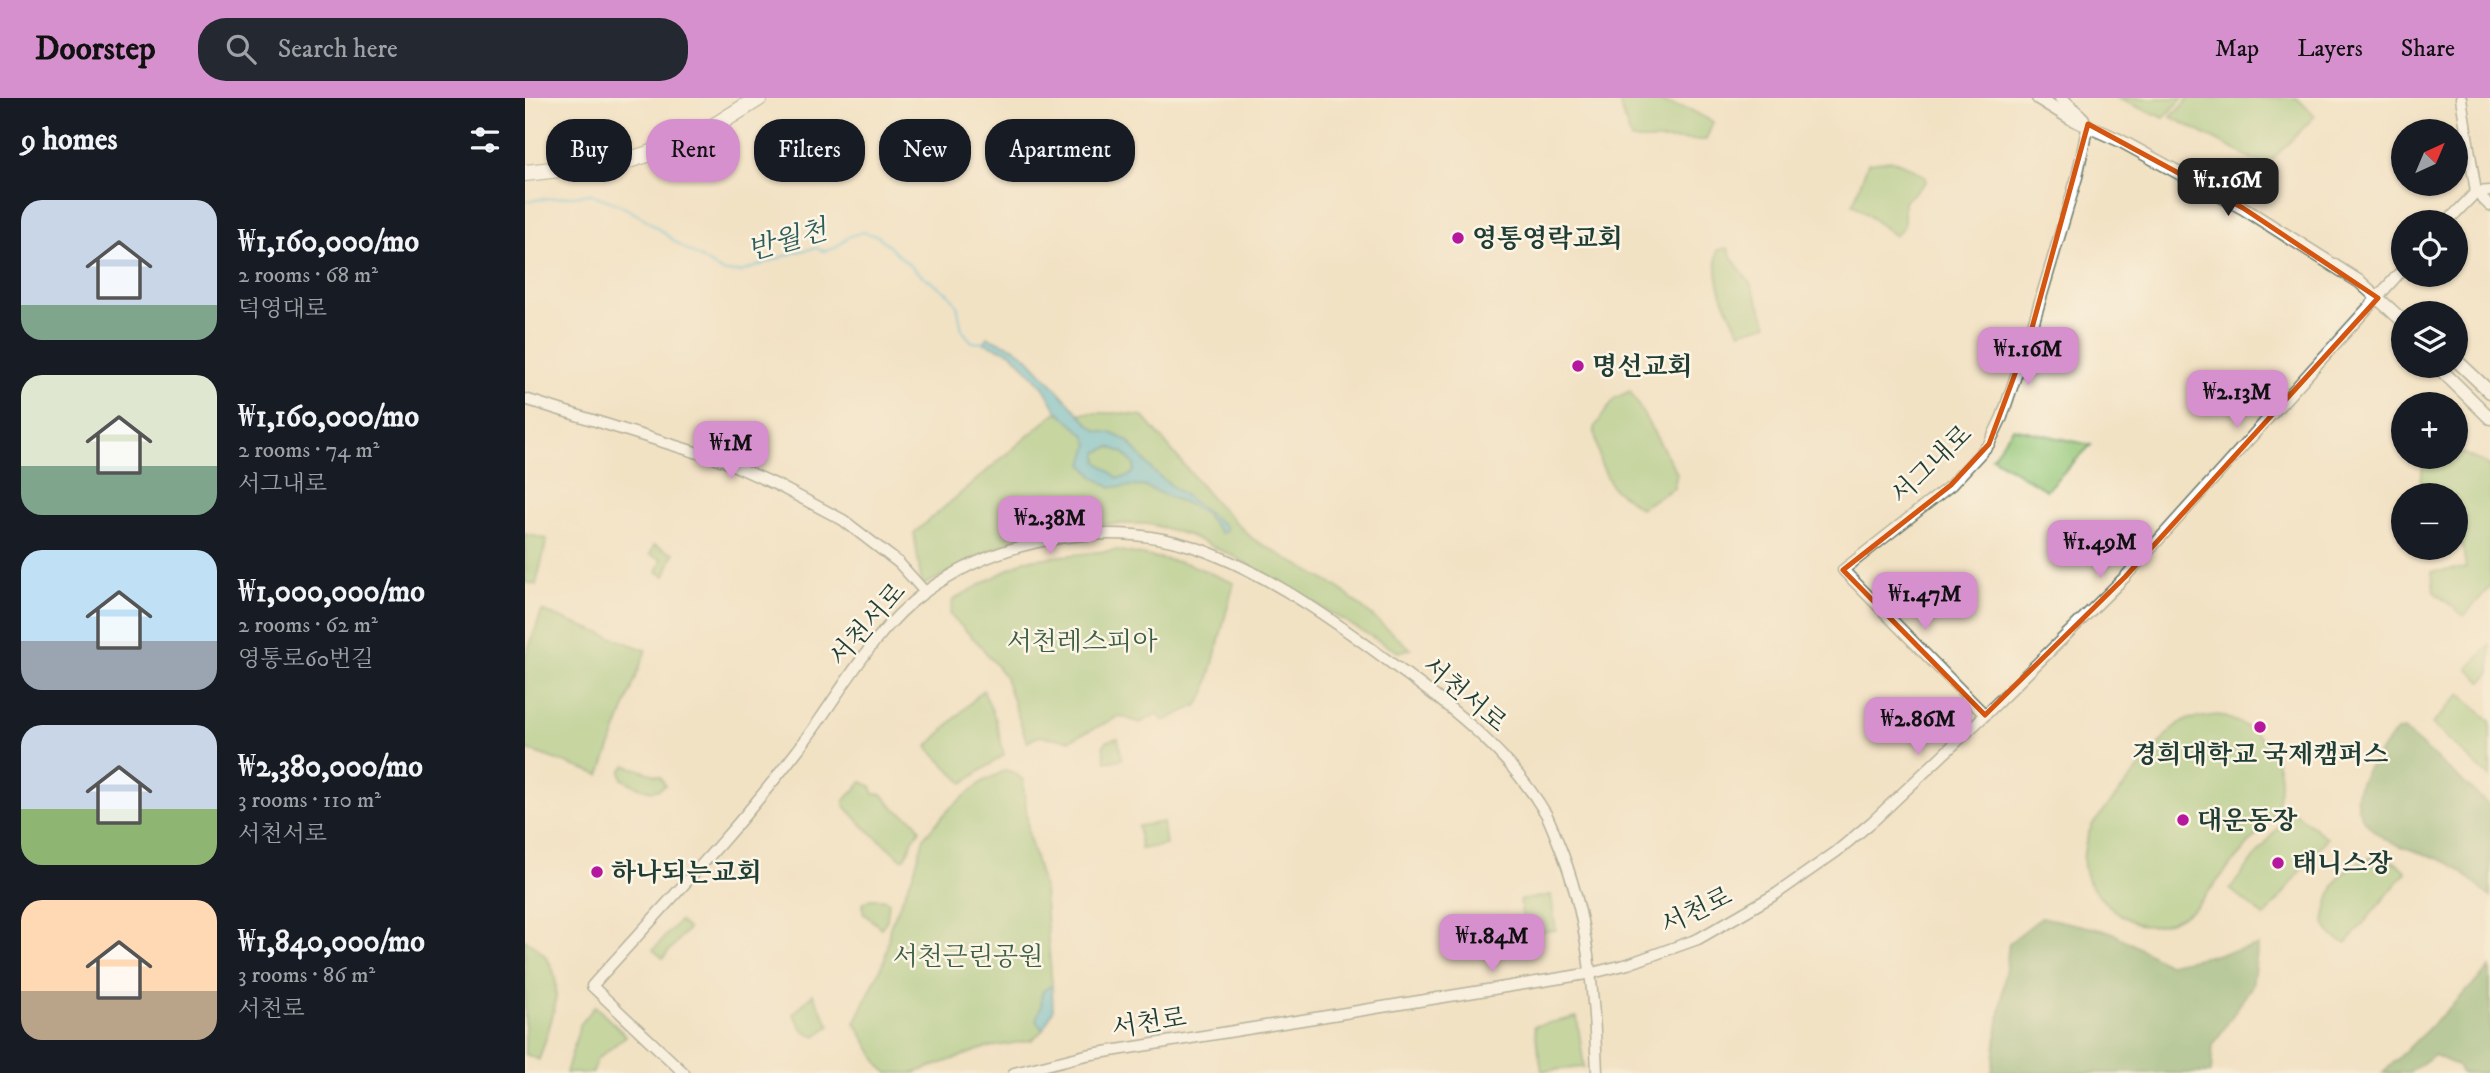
<!DOCTYPE html>
<meta charset="utf-8">
<style>
body{margin:0;font-family:"IM FELL DW Pica","Noto Serif KR",serif;background:#242831;color:#f1f3f6;height:100vh;display:flex;flex-direction:column;font-size:26px;white-space:nowrap}
*{box-sizing:border-box;margin:0}
p{font-size:23px;color:#9ea1a6}
.icon{flex:none;width:38px;height:38px;fill:none;stroke:currentColor;stroke-width:2;stroke-linecap:round;stroke-linejoin:round}
.map{position:relative;flex:1;overflow:hidden}
.sheet{display:flex;flex-direction:column;background:#171b24;width:525px}
.sheet>*{flex:none}
.top-card{position:absolute;left:21px;top:21px;width:665px;height:63px;display:flex;gap:14px}
.needle{width:46px;rotate:44deg}
.fabs{position:absolute;left:1866px;top:21px;display:grid;gap:14px}
.fabs a{display:grid;place-items:center;width:77px;height:77px;border-radius:50%;background:#171b24;box-shadow:0 2px 5px #0004;font-size:35px}
.price{position:absolute;translate:-50% -60px;padding:0 16px;border-radius:14px;background:#d690ce;color:#111;font-size:23px;line-height:46px;filter:drop-shadow(0 2px 4px #0008)}
.price::after{content:'';position:absolute;left:50%;top:42px;width:21px;height:16px;margin-left:-10px;background:inherit;clip-path:polygon(0 0,100% 0,50% 100%)}
.price.current{background:#222;color:#fff}
ul{padding:0;list-style:none}
li{display:flex;align-items:center;gap:21px;height:175px;padding:0 21px}
li span{display:grid;place-items:center;flex:none;width:196px;height:140px;border-radius:21px;color:#555}
li>.icon{margin-inline-start:auto}
span .icon{width:84px;height:84px;fill:#fffc;stroke-width:1}
li b{font-size:30px}
h2{display:flex;justify-content:space-between;align-items:center;height:84px;padding:0 21px;font-size:30px}
.tag{padding:0 24px;border-radius:28px;background:#171b24;box-shadow:0 2px 5px #0004;font-size:24px;line-height:63px}
.tag.current{background:#d690ce;color:#111}
header{display:flex;align-items:center;gap:42px;box-sizing:border-box;height:98px;padding:0 35px;background:#d690ce;color:#111}
header strong{font-size:33px}
nav{display:flex;gap:38px;margin-inline-start:auto;font-size:24px}
.search{width:490px;height:63px;background:#242831;display:flex;align-items:center;gap:18px;box-sizing:border-box;padding:0 24px;border-radius:28px;color:#9ea1a6;font-size:26px}
main{display:flex;flex:1;min-height:0}
.map>svg:first-child{display:block}
.green{fill:#92c677;stroke:#588256;stroke-width:2}
.forest{fill:#75ab68;stroke:#4a744e;stroke-width:2}
.water{fill:#57bdd5;stroke:#3b7d84;stroke-width:2;fill-rule:evenodd}
.lines{fill:none;stroke-linecap:round;stroke-linejoin:round}
.stream{stroke:#57bdd5;stroke-width:2.5}
.minor-casing{stroke:#697766;stroke-width:13}
.major-casing{stroke:#697766;stroke-width:15}
.highway-casing{stroke:#697766;stroke-width:18}
.minor{stroke:#fff;stroke-width:10}
.major{stroke:#fff;stroke-width:12}
.highway{stroke:#fff;stroke-width:16}
.marked{fill:none;stroke:#d45610;stroke-width:5;stroke-linejoin:round}
.poi-dot{fill:#b5179e;stroke:#fcf5e5;stroke-width:2.5}
.labels{text-anchor:middle;stroke-width:5;stroke-linejoin:round;paint-order:stroke}
.poi-label{font-size:26px;font-weight:bold;fill:#1f3d34;stroke:#fcf5e5;text-anchor:start}
.street-label{font-size:26px;fill:#1f3d34;stroke:#fcf5e5}
.park-label{font-size:26px;fill:#3c5f45;stroke:#fcf5e5}
.water-label{font-size:28px;font-style:italic;fill:#2d5d5c;stroke:#fcf5e5}
</style>
<header>
<strong>Doorstep</strong>
<div class="search"><svg class="icon" aria-label="search" viewBox="0 0 24 24"><circle cx="10" cy="10" r="6"/><path d="M15 15l6 6"/></svg>Search here</div>
<nav><a>Map</a><a>Layers</a><a>Share</a></nav>
</header>
<main>
<section class="sheet">
<h2>9 homes<svg class="icon" aria-label="filters" viewBox="0 0 24 24"><path d="M4 7h16M4 17h16"/><circle cx="9" cy="7" r="2"/><circle cx="15" cy="17" r="2"/></svg></h2>
<ul>
<li><span style="background:linear-gradient(#c9d6e8 75%,#7fa58c 0)"><svg class="icon" aria-label="home" viewBox="0 0 24 24"><path d="M3 11l9-7 9 7M6 9v11h12V9"/></svg></span><div><b>₩1,160,000/mo</b><p>2 rooms · 68 m²</p><p>덕영대로</p></div></li>
<li><span style="background:linear-gradient(#dfe7d0 65%,#7fa58c 0)"><svg class="icon" aria-label="home" viewBox="0 0 24 24"><path d="M3 11l9-7 9 7M6 9v11h12V9"/></svg></span><div><b>₩1,160,000/mo</b><p>2 rooms · 74 m²</p><p>서그내로</p></div></li>
<li><span style="background:linear-gradient(#bfe0f5 65%,#9aa5b1 0)"><svg class="icon" aria-label="home" viewBox="0 0 24 24"><path d="M3 11l9-7 9 7M6 9v11h12V9"/></svg></span><div><b>₩1,000,000/mo</b><p>2 rooms · 62 m²</p><p>영통로60번길</p></div></li>
<li><span style="background:linear-gradient(#c9d6e8 60%,#8fb573 0)"><svg class="icon" aria-label="home" viewBox="0 0 24 24"><path d="M3 11l9-7 9 7M6 9v11h12V9"/></svg></span><div><b>₩2,380,000/mo</b><p>3 rooms · 110 m²</p><p>서천서로</p></div></li>
<li><span style="background:linear-gradient(#ffd9b3 65%,#b9a48a 0)"><svg class="icon" aria-label="home" viewBox="0 0 24 24"><path d="M3 11l9-7 9 7M6 9v11h12V9"/></svg></span><div><b>₩1,840,000/mo</b><p>3 rooms · 86 m²</p><p>서천로</p></div></li>
</ul>
</section>
<div class="map">
<svg width="1965" height="975" viewBox="0 0 1965 975">
<rect width="100%" height="100%" fill="#fcf5e5"/>
<filter id="ink" filterUnits="userSpaceOnUse"><feTurbulence type="fractalNoise" baseFrequency=".0143" numOctaves="2"/><feDisplacementMap in="SourceGraphic" scale="14" xChannelSelector="R" yChannelSelector="G"/><feConvolveMatrix kernelMatrix="1 2 1 2 8 2 1 2 1" color-interpolation-filters="sRGB"/></filter>
<filter id="wash" filterUnits="userSpaceOnUse"><feTurbulence type="fractalNoise" baseFrequency=".00686" numOctaves="4" result="noise"/><feDisplacementMap in="SourceGraphic" scale="28" xChannelSelector="R" yChannelSelector="G"/><feGaussianBlur stdDeviation="1.57" result="paint"/><feColorMatrix in="noise" values="0 0 0 0 0 0 0 0 0 0 0 0 0 0 0 0 0 1.4 0 .05"/><feComposite in="paint" operator="in"/></filter>
<g filter="url(#wash)">
<rect width="100%" height="100%" fill="#f2e2c4"/>
<g class="green">
<path d="M1591 0H1658L1639 20Z"/>
<path d="M1664 0H1772L1790 18 1741 68 1646 19Z"/>
<path d="M1122 1 1164 11 1188 24 1181 42H1106L1094 3Z"/>
<path d="M315 25 328 40 313 54 299 39Z"/>
<path d="M1366 62 1384 69 1400 78 1401 84 1379 104V128L1370 138 1328 106 1343 65Z"/>
<path d="M1203 150 1207 160 1225 185 1243 226 1215 234C1199 205 1189 186 1192 152Z"/>
<path d="M1105 293 1152 375 1149 390 1115 410 1087 389 1075 364 1069 330 1090 300Z"/>
<path d="M530 315H593L618 318 690 404 728 441 814 490 886 551 873 554 708 458 663 437 624 426H567L526 431 476 448 397 488 389 435Z"/>
<path d="M1488 330 1566 347 1521 392 1467 359Z"/>
<path d="M1937 355 1965 368V489L1939 518 1909 494 1907 474 1941 470 1933 422 1930 419V397H1907L1895 381 1899 366 1913 359H1930V356Z"/>
<path d="M0 436 22 441 11 487 0 484Z"/>
<path d="M129 447 149 455 140 478 132 474 137 461 125 457Z"/>
<path d="M591 452 664 466 709 485 680 596 673 607 639 623 632 616 615 625 595 618 545 642 514 638 502 644 479 577 454 546 425 517 428 502 500 462Z"/>
<path d="M17 513 121 552 75 677 0 651V560Z"/>
<path d="M1965 547V575L1957 584 1943 571Z"/>
<path d="M458 592 471 622 479 657 438 685 402 649Z"/>
<path d="M1936 596 1965 623V680L1907 626Z"/>
<path d="M1693 617C1739 630 1768 665 1749 714 1745 724 1733 734 1726 743 1707 765 1689 787 1671 809 1657 819 1643 827 1626 828 1613 828 1603 822 1592 814 1558 789 1550 766 1567 727L1648 630 1664 621Z"/>
<path d="M593 640 597 661 581 664 578 649 581 643Z"/>
<path d="M101 667 136 679 140 687C128 700 110 687 97 681L96 673Z"/>
<path d="M481 672 490 675 498 682 504 738 519 792 527 887 517 894 516 909 511 922 518 932 507 942 460 950 389 975H363L356 969 330 925 360 861 365 829 389 774 399 739 425 710 457 684Z"/>
<path d="M337 684 346 688 349 696H357L369 710 390 723 395 732 388 742 381 759 377 761 338 728 319 707V703Z"/>
<path d="M1767 712 1802 740 1740 819 1705 791Z"/>
<path d="M638 724 641 747 616 751 613 728Z"/>
<path d="M1850 758 1872 765 1881 774 1822 845C1809 842 1805 836 1799 824 1805 786 1813 771 1850 758Z"/>
<path d="M1026 797 1031 832 1000 837 995 802Z"/>
<path d="M345 801H359L364 804 362 822 356 830 338 815V805Z"/>
<path d="M154 823 163 831 138 860 128 852Z"/>
<path d="M0 842C51 869 27 919 14 962L0 956Z"/>
<path d="M288 896 305 928 291 938 280 935 268 916Z"/>
<path d="M70 908 101 938 71 962 68 975H41L55 927Z"/>
<path d="M1052 919 1059 969 1017 973 1009 928Z"/>
</g>
<g class="forest">
<path d="M1879 632 1965 708V799C1952 788 1938 773 1923 765 1903 755 1876 752 1857 739 1806 704 1843 668 1872 633Z"/>
<path d="M1517 819 1586 834 1643 866 1733 848 1727 888 1688 947 1686 975H1467L1484 845Z"/>
<path d="M1965 870V975H1936L1931 967 1909 957 1884 975H1858Z"/>
</g>
<g class="water">
<path d="M462 239 488 249 502 259 565 327 573 333 586 335 603 343 629 374 701 429V433L696 435 680 416 666 408 618 388 585 389 568 378 558 366 564 347 561 338 531 311 519 290 487 255 459 245ZM585 349 599 355 609 367V373L604 378 593 380 573 364V354Z"/>
<path d="M527 887 528 913 518 932 511 922 516 909 517 894Z"/>
</g>
<g class="lines">
<path class="stream" d="M0 103 66 96 95 107 120 121 156 148 198 174H216L271 154 291 150 299 153 310 150 325 138 338 134 353 138 391 173 425 197 432 207 437 232 447 244 459 245"/>
</g>
</g>
<g filter="url(#ink)">
<g class="lines">
<g class="minor-casing">
<g id="minor">
<path d="M1936 0 1951 94 1965 108"/>
<path d="M1922 124 1951 94 1965 93"/>
<path d="M0 301 199 363 252 387 318 422 374 465 400 494"/>
<path d="M1460 617 1318 472 1426 387 1464 346 1477 319 1507 230 1552 79 1563 26"/>
<path d="M159 975 67 888C136 811 209 735 272 653 313 601 345 534 400 494 481 436 597 418 690 457 754 483 815 527 870 568 928 610 984 654 1021 716 1026 725 1029 735 1033 744 1064 818 1069 896 1072 975"/>
<path d="M489 975 561 957 1067 875 1103 866 1173 841 1251 796 1311 754 1348 723 1460 617 1600 479 1878 171"/>
</g>
</g>
<g class="major-casing">
<g id="major">
<path d="M1513 0 1547 21 1594 42 1718 110 1835 184 1878 223"/>
<path d="M1536 0 1558 21"/>
<path d="M1930 261 1965 294"/>
<path d="M1912 268 1965 320"/>
</g>
</g>
<g class="highway-casing">
<path id="highway" d="M0 75 98 64 167 42 234 0"/>
</g>
<use href="#minor" class="minor"/>
<use href="#major" class="major"/>
<use href="#highway" class="highway"/>
</g>
</g>
<path d="M0 0H1965V975H0ZM1563 26 1718 110 1853 200 1600 479 1460 617 1318 472 1426 387 1464 346 1507 230Z" fill="#f2e2c4" fill-opacity=".55" fill-rule="evenodd"/>
<path class="marked" d="M1563 26 1718 110 1853 200 1600 479 1460 617 1318 472 1426 387 1464 346 1507 230Z"/>
<g class="poi-dot">
<circle cx="933" cy="140" r="7"/>
<circle cx="1053" cy="268" r="7"/>
<circle cx="1735" cy="629" r="7"/>
<circle cx="1658" cy="722" r="7"/>
<circle cx="1753" cy="765" r="7"/>
<circle cx="72" cy="774" r="7"/>
</g>
<g class="labels">
<g class="poi-label">
<text x="947" y="149">영통영락교회</text>
<text x="1067" y="277">명선교회</text>
<text x="1735" y="665" text-anchor="middle">경희대학교 국제캠퍼스</text>
<text x="1672" y="731">대운동장</text>
<text x="1767" y="774">태니스장</text>
<text x="86" y="783">하나되는교회</text>
</g>
<g class="street-label">
<text transform="translate(1406 366) rotate(-44)" y="9">서그내로</text>
<text transform="translate(342 526) rotate(-49)" y="9">서천서로</text>
<text transform="translate(940 596) rotate(40)" y="9">서천서로</text>
<text transform="translate(1171 812) rotate(-26)" y="9">서천로</text>
<text transform="translate(624 924) rotate(-9)" y="9">서천로</text>
</g>
<g class="park-label">
<text x="557" y="552">서천레스피아</text>
<text x="443" y="867">서천근린공원</text>
</g>
<g class="water-label">
<text transform="translate(262 141) rotate(-16)" y="10">반월천</text>
</g>
</g>
</svg>
<div class="fabs">
<a><svg class="needle" viewBox="-14 -14 28 28"><path d="M0-13l5 13h-10z" fill="#e53935"/><path d="M0 13l5-13h-10z" fill="#9ea1a6"/></svg></a>
<a><svg class="icon" aria-label="locate" viewBox="0 0 24 24"><circle cx="12" cy="12" r="6"/><path d="M12 2v4M12 18v4M2 12h4M18 12h4"/></svg></a>
<a><svg class="icon" aria-label="layers" viewBox="0 0 24 24"><path d="M12 4l9 5-9 5-9-5zM3 14l9 5 9-5"/></svg></a>
<a>+</a>
<a>−</a>
</div>
<b class="price current" style="left:1703px;top:120px">₩1.16M</b>
<b class="price" style="left:1503px;top:289px">₩1.16M</b>
<b class="price" style="left:1712px;top:332px">₩2.13M</b>
<b class="price" style="left:206px;top:383px">₩1M</b>
<b class="price" style="left:525px;top:458px">₩2.38M</b>
<b class="price" style="left:1575px;top:482px">₩1.49M</b>
<b class="price" style="left:1400px;top:534px">₩1.47M</b>
<b class="price" style="left:1393px;top:659px">₩2.86M</b>
<b class="price" style="left:967px;top:876px">₩1.84M</b>
<div class="top-card">
<a class="tag">Buy</a>
<a class="tag current">Rent</a>
<a class="tag">Filters</a>
<a class="tag">New</a>
<a class="tag">Apartment</a>
</div>
</div>
</main>
